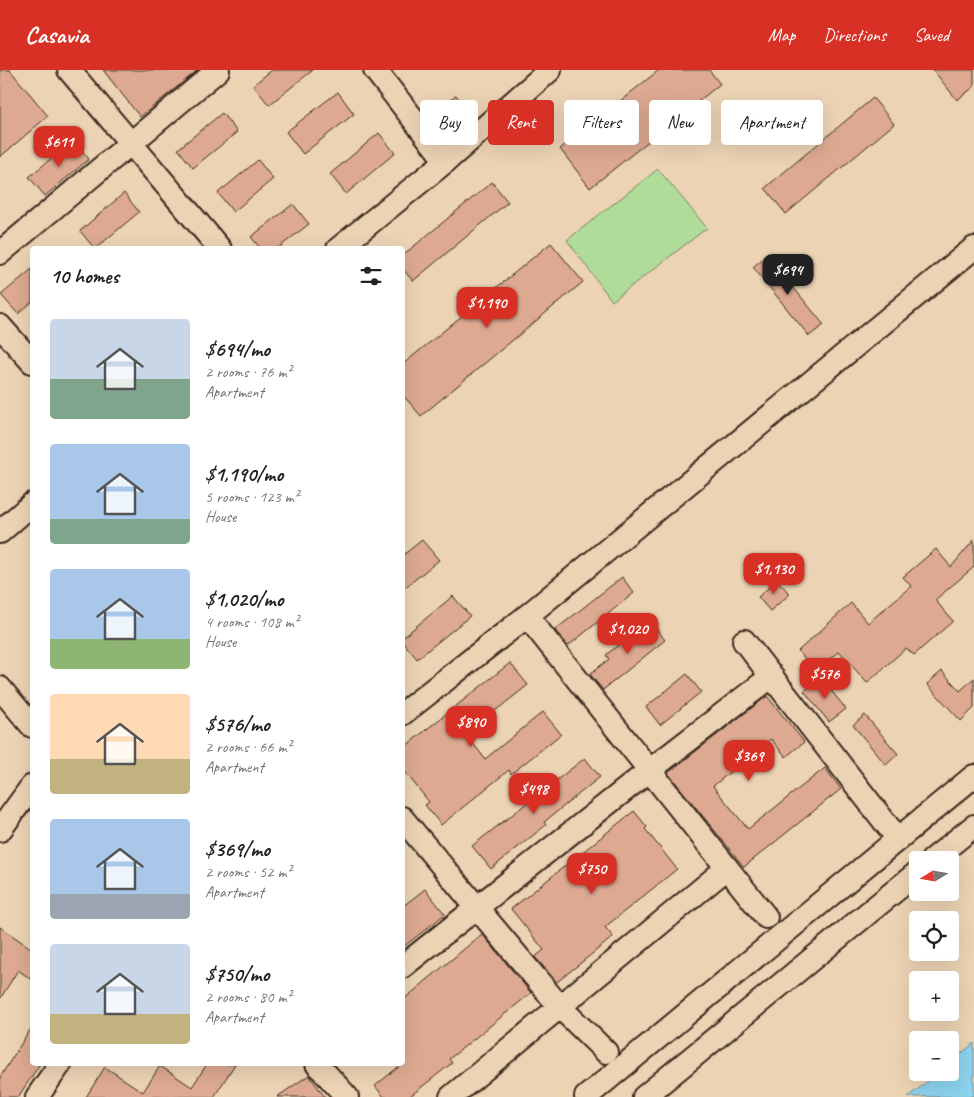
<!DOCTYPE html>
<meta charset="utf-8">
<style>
body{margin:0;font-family:Caveat,sans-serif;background:#f2f2f2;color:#222;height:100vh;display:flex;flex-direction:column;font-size:19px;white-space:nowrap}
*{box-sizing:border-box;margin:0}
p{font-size:16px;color:#767676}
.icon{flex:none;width:28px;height:28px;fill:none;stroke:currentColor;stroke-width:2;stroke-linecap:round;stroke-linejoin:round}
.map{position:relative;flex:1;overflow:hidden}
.side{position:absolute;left:30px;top:176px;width:375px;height:820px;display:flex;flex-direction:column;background:#fff;border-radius:5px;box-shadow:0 5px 20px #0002}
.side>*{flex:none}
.guide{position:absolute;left:420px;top:30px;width:475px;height:45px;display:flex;gap:10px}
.needle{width:32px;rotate:259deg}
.buttons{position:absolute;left:909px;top:781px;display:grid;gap:10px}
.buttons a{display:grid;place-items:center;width:50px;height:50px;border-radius:5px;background:#fff;box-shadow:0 5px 20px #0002;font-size:25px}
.price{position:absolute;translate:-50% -42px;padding:0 11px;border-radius:10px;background:#d93025;color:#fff;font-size:16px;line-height:32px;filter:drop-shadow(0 1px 2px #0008)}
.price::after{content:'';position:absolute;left:50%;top:30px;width:15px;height:11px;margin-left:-8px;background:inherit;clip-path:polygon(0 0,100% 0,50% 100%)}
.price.active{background:#222;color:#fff}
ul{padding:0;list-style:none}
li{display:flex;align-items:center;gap:15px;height:125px;padding:0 20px}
li span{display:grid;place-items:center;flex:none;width:140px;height:100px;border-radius:5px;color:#555}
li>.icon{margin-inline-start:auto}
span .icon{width:60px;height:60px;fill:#fffc;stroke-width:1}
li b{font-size:21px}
h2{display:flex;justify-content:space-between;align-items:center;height:60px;padding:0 20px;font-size:21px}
.chip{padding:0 18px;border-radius:5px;background:#fff;box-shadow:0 5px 20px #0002;font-size:18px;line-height:45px}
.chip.active{background:#d93025;color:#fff}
header{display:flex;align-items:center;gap:30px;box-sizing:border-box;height:70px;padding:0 25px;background:#d93025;color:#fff}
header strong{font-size:24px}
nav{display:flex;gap:28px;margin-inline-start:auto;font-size:18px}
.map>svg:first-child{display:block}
.green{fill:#b0dc9a;stroke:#76835c}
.water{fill:#8cd3ee;stroke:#6c8f9b}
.building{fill:#dda991;stroke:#3b2a1e}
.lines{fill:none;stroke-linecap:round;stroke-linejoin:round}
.minor-casing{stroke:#3b2a1e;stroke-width:26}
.minor{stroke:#ecd3b4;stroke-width:22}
</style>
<header>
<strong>Casavia</strong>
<nav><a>Map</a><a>Directions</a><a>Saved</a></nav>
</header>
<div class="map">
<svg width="974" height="1027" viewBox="0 0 974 1027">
<rect width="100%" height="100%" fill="#ecd3b4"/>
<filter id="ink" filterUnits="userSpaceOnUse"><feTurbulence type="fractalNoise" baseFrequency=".02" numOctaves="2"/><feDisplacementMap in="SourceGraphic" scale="10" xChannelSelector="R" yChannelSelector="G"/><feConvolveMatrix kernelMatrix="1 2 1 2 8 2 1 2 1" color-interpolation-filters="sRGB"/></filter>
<g filter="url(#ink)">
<path class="green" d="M658 99 707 158 612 231 567 170Z"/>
<path class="water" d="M974 973V1026L908 1027 938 1003 950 1002V993Z"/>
<g class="building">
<path d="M0 0H10L48 46 0 87Z"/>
<path d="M103 0H198L140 47Z"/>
<path d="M272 0H313L269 35 253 15Z"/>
<path d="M659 0H709L720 14 590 118 560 79Z"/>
<path d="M933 0H974V17L957 30Z"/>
<path d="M338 22 354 44 303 84 286 62Z"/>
<path d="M456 25 468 41 450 53 438 38Z"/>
<path d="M873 28 894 54 786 144 765 118Z"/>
<path d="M222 43 237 62 193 98 178 79Z"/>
<path d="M379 63 395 83 346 124 330 104Z"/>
<path d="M73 70 89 89 45 126 29 107Z"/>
<path d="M258 90 273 109 233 142 218 123Z"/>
<path d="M492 112 508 132 413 211 402 198V186Z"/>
<path d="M124 123 139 142 95 179 80 161Z"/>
<path d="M293 134 309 154 277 179H261L251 167Z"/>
<path d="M551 173 583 212 421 346 402 324V295Z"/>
<path d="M767 185 824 255 809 266 753 197Z"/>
<path d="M32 199V232L18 244 1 225Z"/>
<path d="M422 470 439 490 402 520V486Z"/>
<path d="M974 470V497L935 530 953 551 914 585 906 578 867 613 839 581 816 601 798 581 851 533 868 553 911 516 903 507 936 479 951 497Z"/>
<path d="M622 507 634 523 568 576 555 560Z"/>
<path d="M777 510 790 524 770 541 758 527Z"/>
<path d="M453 526 470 546 417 589 402 571V568Z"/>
<path d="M650 550 665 570 603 620 590 604 609 589 606 585Z"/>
<path d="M510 593 528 615 466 664 485 689 543 642 561 664 511 704 509 700 441 755 425 735 429 732 402 698V679Z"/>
<path d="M942 601 960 621 974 608V638L961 651 927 614Z"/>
<path d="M687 604 701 622 660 655 646 637Z"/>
<path d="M821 608 846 639 829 652 804 621Z"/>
<path d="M767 626 804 672 786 687 771 669 713 716 748 759 825 698 841 719 744 797 668 703Z"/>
<path d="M865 645 898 684 886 695 853 655Z"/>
<path d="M585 688 600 707 544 752 546 755 491 799 472 776Z"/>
<path d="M634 741 647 757 645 759 677 799 605 857 613 867 557 912 535 887 544 880 511 839Z"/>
<path d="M425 819 445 844 402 878V837Z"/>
<path d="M0 857 32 879V910L18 900 0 929Z"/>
<path d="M482 864 531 923 449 989 452 993 409 1027H384L375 1016 402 994V931Z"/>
<path d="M32 957V994H40L18 1027H0V1007Z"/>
<path d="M207 994H235L214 1027H86L105 997 143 1022 160 996 192 1017Z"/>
<path d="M309 1005 325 1027H277Z"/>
</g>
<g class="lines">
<g class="minor-casing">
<g id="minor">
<path d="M69 0 220 179"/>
<path d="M375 0 446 91"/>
<path d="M338 179 446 91 550 0"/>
<path d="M0 183 218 0"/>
<path d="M0 256 32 292"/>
<path d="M0 462 32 434"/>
<path d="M527 546 766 847"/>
<path d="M744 571 898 769"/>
<path d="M0 618 32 656"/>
<path d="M402 644 527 546 974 178"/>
<path d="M402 748 560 937 606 982"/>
<path d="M0 760 32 716"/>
<path d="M932 790 974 756"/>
<path d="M402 897 650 700 772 606"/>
<path d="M317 994 347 1027"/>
<path d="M37 1027 60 994"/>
<path d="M451 1027 727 798"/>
<path d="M586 1027 974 706"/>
<path d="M644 1027 918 802"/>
</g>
</g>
<use href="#minor" class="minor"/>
</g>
</g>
</svg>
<div class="buttons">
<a><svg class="needle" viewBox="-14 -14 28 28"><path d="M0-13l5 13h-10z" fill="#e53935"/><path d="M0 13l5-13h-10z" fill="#767676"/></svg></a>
<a><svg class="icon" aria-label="locate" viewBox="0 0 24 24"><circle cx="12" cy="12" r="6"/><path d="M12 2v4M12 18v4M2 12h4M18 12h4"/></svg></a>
<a>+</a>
<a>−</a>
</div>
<b class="price" style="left:59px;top:98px">$611</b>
<b class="price active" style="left:788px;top:226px">$694</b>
<b class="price" style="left:487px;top:259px">$1,190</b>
<b class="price" style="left:774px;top:525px">$1,130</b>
<b class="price" style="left:628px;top:585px">$1,020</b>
<b class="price" style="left:825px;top:630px">$576</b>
<b class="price" style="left:471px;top:678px">$890</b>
<b class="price" style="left:749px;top:712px">$369</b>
<b class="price" style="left:534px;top:745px">$498</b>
<b class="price" style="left:592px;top:825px">$750</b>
<div class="guide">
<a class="chip">Buy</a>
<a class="chip active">Rent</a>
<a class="chip">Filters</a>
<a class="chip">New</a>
<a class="chip">Apartment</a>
</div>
<section class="side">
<h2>10 homes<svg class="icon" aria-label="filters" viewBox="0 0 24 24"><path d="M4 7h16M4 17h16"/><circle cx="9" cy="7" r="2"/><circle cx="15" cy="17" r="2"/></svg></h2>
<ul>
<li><span style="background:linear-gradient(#c9d6e8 60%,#7fa58c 0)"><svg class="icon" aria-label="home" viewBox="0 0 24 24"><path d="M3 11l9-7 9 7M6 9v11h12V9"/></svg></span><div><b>$694/mo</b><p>2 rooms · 76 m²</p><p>Apartment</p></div></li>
<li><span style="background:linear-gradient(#a9c7e8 75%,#7fa58c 0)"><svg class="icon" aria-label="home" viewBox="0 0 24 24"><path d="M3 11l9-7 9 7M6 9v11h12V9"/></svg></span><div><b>$1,190/mo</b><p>5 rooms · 123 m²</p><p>House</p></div></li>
<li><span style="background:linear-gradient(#a9c7e8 70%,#8fb573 0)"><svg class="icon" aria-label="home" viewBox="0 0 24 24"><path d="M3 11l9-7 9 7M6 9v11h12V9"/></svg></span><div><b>$1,020/mo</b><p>4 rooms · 108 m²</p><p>House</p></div></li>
<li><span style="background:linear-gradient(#ffd9b3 65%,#c2b280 0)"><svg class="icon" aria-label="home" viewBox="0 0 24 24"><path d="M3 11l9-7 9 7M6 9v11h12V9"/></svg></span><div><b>$576/mo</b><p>2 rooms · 66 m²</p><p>Apartment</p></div></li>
<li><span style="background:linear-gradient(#a9c7e8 75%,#9aa5b1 0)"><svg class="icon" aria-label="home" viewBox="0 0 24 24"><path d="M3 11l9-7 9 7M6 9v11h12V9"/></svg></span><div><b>$369/mo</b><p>2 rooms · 52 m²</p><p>Apartment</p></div></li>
<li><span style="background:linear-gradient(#c9d6e8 70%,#c2b280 0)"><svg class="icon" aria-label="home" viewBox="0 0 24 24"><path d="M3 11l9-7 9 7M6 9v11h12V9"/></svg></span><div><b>$750/mo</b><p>2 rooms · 80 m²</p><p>Apartment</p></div></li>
</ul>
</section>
</div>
